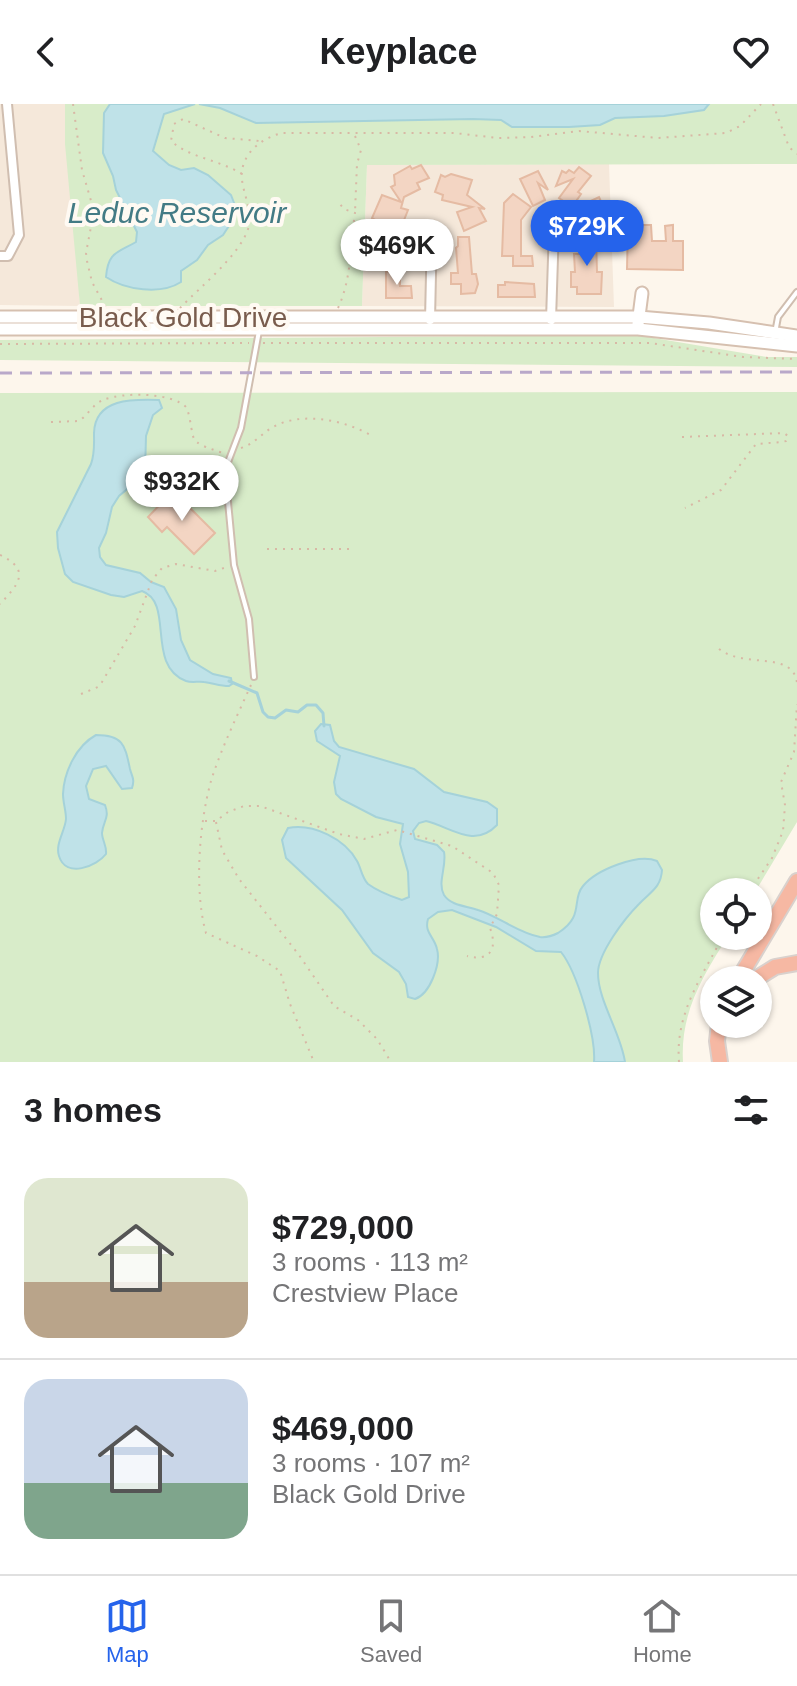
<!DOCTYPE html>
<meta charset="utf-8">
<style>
body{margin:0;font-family:Helvetica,sans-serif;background:#f6f6f6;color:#202124;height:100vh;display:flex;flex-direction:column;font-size:30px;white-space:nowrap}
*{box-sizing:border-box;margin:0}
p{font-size:26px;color:#757577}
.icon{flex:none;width:44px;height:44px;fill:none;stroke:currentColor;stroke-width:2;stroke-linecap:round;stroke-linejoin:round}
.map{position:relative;height:958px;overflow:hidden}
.side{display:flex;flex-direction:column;background:#fff;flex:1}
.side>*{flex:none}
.buttons{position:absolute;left:700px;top:774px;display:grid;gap:16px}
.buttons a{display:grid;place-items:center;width:72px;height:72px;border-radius:50%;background:#fff;box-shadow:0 2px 6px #0004;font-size:40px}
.price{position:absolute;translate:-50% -68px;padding:0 18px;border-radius:28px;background:#fff;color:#222;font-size:26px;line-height:52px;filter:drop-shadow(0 2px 4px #0008)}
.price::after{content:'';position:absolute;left:50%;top:48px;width:24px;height:18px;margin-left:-12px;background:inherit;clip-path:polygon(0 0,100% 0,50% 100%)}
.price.current{background:#2563eb;color:#fff}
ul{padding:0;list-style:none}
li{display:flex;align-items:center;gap:24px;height:200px;padding:0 24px}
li+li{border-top:2px solid #e0e0e0}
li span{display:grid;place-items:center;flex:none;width:224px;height:160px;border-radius:24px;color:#555}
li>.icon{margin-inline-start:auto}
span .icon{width:96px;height:96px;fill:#fffc;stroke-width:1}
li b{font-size:34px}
h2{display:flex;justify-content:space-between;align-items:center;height:96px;padding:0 24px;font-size:34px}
header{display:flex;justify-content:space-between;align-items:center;height:104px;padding:0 24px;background:#fff;font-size:36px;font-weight:700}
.menu{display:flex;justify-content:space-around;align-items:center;height:112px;border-top:2px solid #e0e0e0;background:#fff;font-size:22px;color:#757577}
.menu a{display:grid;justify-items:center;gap:4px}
.menu .current{color:#2563eb}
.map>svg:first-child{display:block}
.residential{fill:#f5e8da}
.green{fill:#d8ecc9}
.water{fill:#bfe2e8;stroke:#a5d2d9;stroke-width:2}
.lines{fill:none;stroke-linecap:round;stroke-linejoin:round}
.stream{stroke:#a5d2d9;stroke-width:3}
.building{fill:#f3d5c3;stroke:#e5bba3;stroke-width:2}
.lane-casing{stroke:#d0beb0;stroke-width:8}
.street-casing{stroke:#d0beb0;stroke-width:12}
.secondary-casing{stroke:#d6c0b0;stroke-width:15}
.highway-casing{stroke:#d9d1cd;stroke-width:18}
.path{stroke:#d8b8a5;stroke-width:2;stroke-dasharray:2 6;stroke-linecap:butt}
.lane{stroke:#fff;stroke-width:4}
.street{stroke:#fff;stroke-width:8}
.secondary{stroke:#fff;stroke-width:11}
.highway{stroke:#f6b8a3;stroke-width:14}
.rail{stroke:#b9a8c9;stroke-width:3;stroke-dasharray:12 8;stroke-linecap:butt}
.labels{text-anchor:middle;stroke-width:8;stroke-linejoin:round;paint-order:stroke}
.street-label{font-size:28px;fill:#795c4d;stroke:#fffaf3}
.water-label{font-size:30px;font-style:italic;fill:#437b85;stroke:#fffaf3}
</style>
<header><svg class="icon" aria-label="back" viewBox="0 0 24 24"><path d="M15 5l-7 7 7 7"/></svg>Keyplace<svg class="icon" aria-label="heart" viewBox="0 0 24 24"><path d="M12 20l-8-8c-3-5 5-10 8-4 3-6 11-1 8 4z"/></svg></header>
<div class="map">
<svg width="797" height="958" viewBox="0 0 797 958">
<rect width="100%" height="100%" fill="#fdf6ec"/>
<g class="residential">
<path d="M0 0H69L80 202 0 201Z"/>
<path d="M609 60 614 203 362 202 367 61Z"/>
</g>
<g class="green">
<path d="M65 0H797V60L367 61 362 202H80L65 40Z"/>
<path d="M636 231 767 253H797V263L0 256V236Z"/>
<path d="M797 288V718L755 788H714V832H728C703 872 680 908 683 958H0V289Z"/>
</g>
<g class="water">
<path d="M110 0H195L164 10 153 47 169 61 181 66 194 64 208 71 231 91 236 104 234 114 223 131 208 141 197 156 181 167V178C161 191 125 186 106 173 108 148 117 149 136 138L137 128 116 86 113 72 103 49 104 9Z"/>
<path d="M199 0H709L704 6 664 12 615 14 600 21 569 23H512L501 16 473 15 256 19 220 4Z"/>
<path d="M159 296 162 304 153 311 146 332 145 370 119 392 112 403 106 429 99 444 100 453 106 461 140 469 151 478 164 483 176 505 181 536 190 556 213 570 231 574 232 580 229 582C220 582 213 579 204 578 198 577 192 579 186 577 145 561 175 499 142 487L124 493 111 491 73 478 65 470 58 444 57 428 91 360C95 349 94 340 94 329 95 294 133 295 159 296Z"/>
<path d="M321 620 330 621 334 637 339 643 414 665 444 688 487 698 497 705V721C474 745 451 723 426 717L419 719 413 727 415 735 437 741 444 748C447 762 437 779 444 791 451 802 467 802 478 806 498 812 518 829 540 833 547 834 552 832 558 829 585 812 571 796 583 782 596 766 638 749 657 757L662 766C661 784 650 788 639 800 625 814 598 849 598 869 598 897 621 929 625 958H594C596 932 577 868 561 848L536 847 496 823 452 806 438 808 428 815C424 829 434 832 437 845 441 860 430 890 415 895L408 893 406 880 399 868 373 849 342 806 286 754 282 736 288 724C313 719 345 735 357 757 361 764 362 774 368 780 376 786 393 793 402 796L409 793 408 768 400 740 403 720 376 713 341 695 336 690 334 678 340 652 317 637 315 627Z"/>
<path d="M96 631C124 631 125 642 130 665 132 673 135 675 132 684L122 685 106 662 93 665 86 682 89 695 105 701C110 714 103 717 102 729 102 736 107 742 106 750 97 762 66 775 59 752 55 740 65 727 66 715 66 706 63 699 63 690 64 668 76 642 96 631Z"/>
</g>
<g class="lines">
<path class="stream" d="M229 577 257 589 263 608 268 613 275 614 286 606 298 608 307 601H316L323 609 324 622"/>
</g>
<g class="building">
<path d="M421 61 429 74 417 79 420 85 404 93 401 104 408 106 397 134H401L400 143H407V157H396V150L382 151 381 126 374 124 377 117 372 114 382 91 401 98 391 83 395 81 394 71 410 62 412 65Z"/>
<path d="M579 63 591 72 578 88 581 90 572 103 559 94 573 75 556 82 562 67 566 69 569 66 574 69Z"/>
<path d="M538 67 548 86 538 79 545 96 533 102 520 75Z"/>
<path d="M451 70 472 76 467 91 485 105 479 104 486 117 464 127 457 108 472 103 442 96 443 91 435 88 441 71 445 73Z"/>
<path d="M513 90 531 103 521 116V152H532L533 162H513V152H502L504 99Z"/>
<path d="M599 93 605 107 600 109 604 119 583 127 579 115 586 113 580 102Z"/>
<path d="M628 121H651L652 137H666L665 122 673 121V137H683V166L627 165Z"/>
<path d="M458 133H469L472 170H476L478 180 475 189 461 190V180H451V169H458L456 144 458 142Z"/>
<path d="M579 133H596L597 168H602L601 190H577V183H571V168H575L574 150H580Z"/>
<path d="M386 168H400V182H411L412 194H386Z"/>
<path d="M505 178 534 180 535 193H498V181H505Z"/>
<path d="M189 361 209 383 197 394 177 372Z"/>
<path d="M173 387 215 429 194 450 167 423 162 428 148 413Z"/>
</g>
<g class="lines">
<g class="lane-casing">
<g id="lane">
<path d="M775 229 778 213 797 188"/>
<path d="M254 573 249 515 234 461 225 366 241 324 259 227"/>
</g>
</g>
<g class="street-casing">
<g id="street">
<path d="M0 152H8L19 131 7 0"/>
<path d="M430 216 432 124"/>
<path d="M551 216 554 123"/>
</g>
</g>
<g class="secondary-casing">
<g id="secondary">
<path d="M0 213H639L709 219 797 232"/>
<path d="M638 220 642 189"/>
<path d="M0 225H638L797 242"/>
</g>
</g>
<g class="highway-casing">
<g id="highway">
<path d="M738 876 797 777"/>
<path d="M754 876 775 863 797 859"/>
<path d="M719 920 717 937 720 958"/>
</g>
</g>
<g class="path">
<path d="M73 0 82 66 94 107 86 149 87 157 92 178 106 204"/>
<path d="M773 0 789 43 797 50"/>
<path d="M355 32 361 46 357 60 355 108"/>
<path d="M242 70C220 56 190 54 171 37L174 20 183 15 225 34 260 37"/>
<path d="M180 204C200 183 239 152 248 125 253 108 244 92 242 76 239 51 261 34 282 29H454L498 34 531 33 579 27 658 34 726 29 740 22 761 0"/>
<path d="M338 204C352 174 350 141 355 109L344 105 339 99"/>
<path d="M263 239H650L743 253 797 255"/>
<path d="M0 240 249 239"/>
<path d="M51 318 79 317C88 311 93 300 103 296 122 288 173 288 187 304 197 339 184 336 223 349"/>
<path d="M682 333 784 329 788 332 786 337 782 338 756 340 721 386 685 404"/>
<path d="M241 344C254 340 261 330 273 323 302 307 345 316 372 332"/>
<path d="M267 445H353"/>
<path d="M0 451C32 466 18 481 0 500"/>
<path d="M719 545C745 565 793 546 797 579"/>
<path d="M251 581C237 612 221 645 211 677 199 720 194 787 206 829L257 852 280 867 290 900 314 958"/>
<path d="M81 590 98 583 102 578 135 522 152 476 162 464 176 460 215 467 227 463"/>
<path d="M205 717H216L228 708 244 702H260L339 730 364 735 397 726 452 742 493 769 499 781 497 810 490 824C498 845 490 858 467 852"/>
<path d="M216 718 222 746 239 775 299 851 334 902 358 916 377 935 391 958"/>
<path d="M749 788 772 754 783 727 785 701 781 678 794 648 797 600"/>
<path d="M679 958C675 909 702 873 723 832"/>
</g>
<use href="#lane" class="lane"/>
<use href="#street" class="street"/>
<use href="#secondary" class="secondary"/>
<use href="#highway" class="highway"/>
<path class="rail" d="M0 269 797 268"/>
</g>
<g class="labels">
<g class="street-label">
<text x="183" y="223">Black Gold Drive</text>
</g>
<g class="water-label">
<text x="177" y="119">Leduc Reservoir</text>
</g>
</g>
</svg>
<div class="buttons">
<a><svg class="icon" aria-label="locate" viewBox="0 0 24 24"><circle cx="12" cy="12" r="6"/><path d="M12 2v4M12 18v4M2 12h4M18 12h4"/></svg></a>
<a><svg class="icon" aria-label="layers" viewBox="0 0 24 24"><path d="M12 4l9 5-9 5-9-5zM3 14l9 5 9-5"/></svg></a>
</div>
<b class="price current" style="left:587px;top:164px">$729K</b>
<b class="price" style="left:397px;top:183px">$469K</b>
<b class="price" style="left:182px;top:419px">$932K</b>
</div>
<section class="side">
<h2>3 homes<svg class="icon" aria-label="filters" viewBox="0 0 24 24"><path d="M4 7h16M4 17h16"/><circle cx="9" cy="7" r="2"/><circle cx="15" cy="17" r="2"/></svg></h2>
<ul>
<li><span style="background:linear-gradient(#dfe7d0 65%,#b9a48a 0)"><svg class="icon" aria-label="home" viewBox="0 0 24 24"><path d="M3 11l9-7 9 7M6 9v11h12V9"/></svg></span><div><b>$729,000</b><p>3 rooms · 113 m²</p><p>Crestview Place</p></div></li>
<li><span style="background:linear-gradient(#c9d6e8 65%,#7fa58c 0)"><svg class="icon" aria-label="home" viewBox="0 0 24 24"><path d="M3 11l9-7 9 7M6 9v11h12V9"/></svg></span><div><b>$469,000</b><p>3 rooms · 107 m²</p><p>Black Gold Drive</p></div></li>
</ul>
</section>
<nav class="menu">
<a class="current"><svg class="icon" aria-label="map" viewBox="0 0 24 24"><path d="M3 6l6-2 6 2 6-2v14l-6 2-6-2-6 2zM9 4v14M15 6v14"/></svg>Map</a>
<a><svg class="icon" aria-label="saved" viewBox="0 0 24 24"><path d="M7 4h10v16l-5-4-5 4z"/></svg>Saved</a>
<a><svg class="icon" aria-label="home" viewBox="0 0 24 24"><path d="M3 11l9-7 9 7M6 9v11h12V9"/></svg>Home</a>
</nav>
